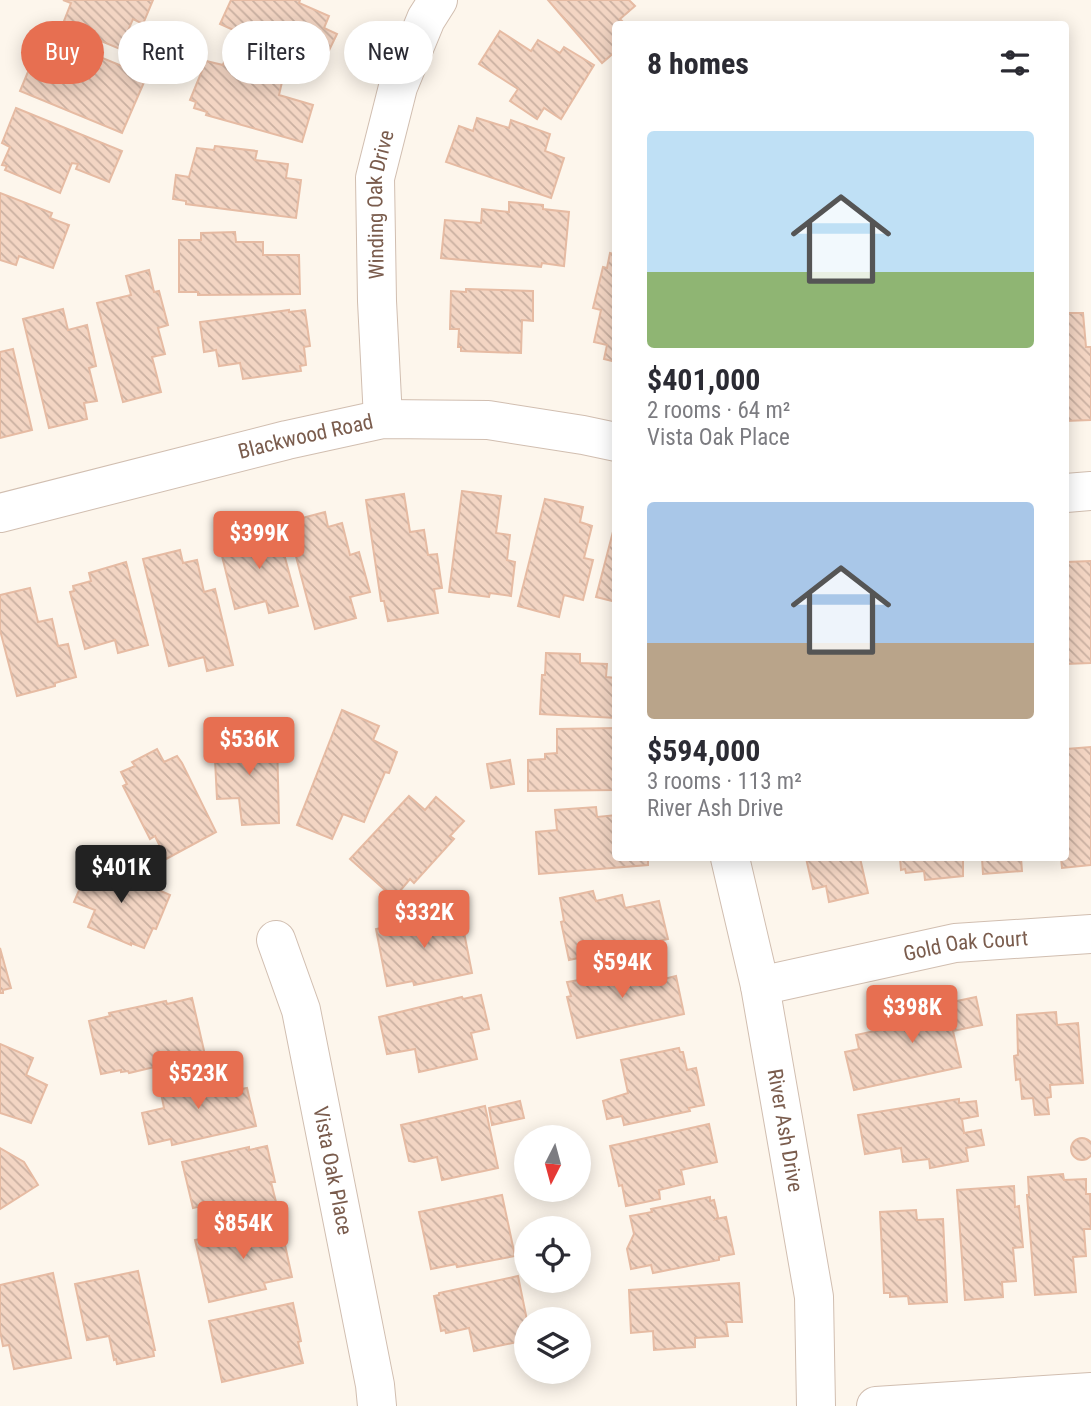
<!DOCTYPE html>
<meta charset="utf-8">
<style>
body{margin:0;font-family:"Roboto Condensed",sans-serif;background:#f2f2f3;color:#2b2b33;height:100vh;display:flex;flex-direction:column;font-size:26px;white-space:nowrap}
*{box-sizing:border-box;margin:0}
p{font-size:23px;color:#7c7c81}
.icon{flex:none;width:38px;height:38px;fill:none;stroke:currentColor;stroke-width:2;stroke-linecap:round;stroke-linejoin:round}
.map{position:relative;flex:1;overflow:hidden}
.sheet{position:absolute;left:612px;top:21px;width:457px;height:840px;display:flex;flex-direction:column;background:#fff;border-radius:7px;box-shadow:0 4px 18px #0003}
.sheet>*{flex:none}
.guide{position:absolute;left:21px;top:21px;width:486px;height:63px;display:flex;gap:14px}
.needle{width:46px;rotate:186deg}
.fabs{position:absolute;left:514px;top:1125px;display:grid;gap:14px}
.fabs a{display:grid;place-items:center;width:77px;height:77px;border-radius:50%;background:#fff;box-shadow:0 4px 18px #0003;font-size:35px}
.price{position:absolute;translate:-50% -60px;padding:0 16px;border-radius:7px;background:#e76f51;color:#fff;font-size:23px;line-height:46px;filter:drop-shadow(0 2px 4px #0008)}
.price::after{content:'';position:absolute;left:50%;top:42px;width:21px;height:16px;margin-left:-10px;background:inherit;clip-path:polygon(0 0,100% 0,50% 100%)}
.price.selected{background:#222;color:#fff}
ul{padding:0;list-style:none}
li{display:grid;align-content:center;gap:14px;height:371px;padding:0 35px}
li span{display:grid;place-items:center;height:217px;border-radius:7px;color:#555}
li>.icon{margin-inline-start:auto}
span .icon{width:126px;height:126px;fill:#fffc;stroke-width:1}
li b{font-size:30px}
h2{display:flex;justify-content:space-between;align-items:center;height:84px;padding:0 35px;font-size:30px}
.tag{padding:0 24px;border-radius:32px;background:#fff;box-shadow:0 4px 18px #0003;font-size:24px;line-height:63px}
.tag.selected{background:#e76f51;color:#fff}
.map>svg:first-child{display:block}
.building{fill:url(#building-back-hatch);stroke:#e6bba3;stroke-width:2}
.lines{fill:none;stroke-linecap:round;stroke-linejoin:round}
.minor-casing{stroke:#d1beb0;stroke-width:40}
.minor{stroke:#fff;stroke-width:38}
.labels{text-anchor:middle;stroke-width:5;stroke-linejoin:round;paint-order:stroke}
.street-label{font-size:21px;fill:#7a5c4d;stroke:#fffaf3}
</style>
<div class="map">
<svg width="1091" height="1406" viewBox="0 0 1091 1406">
<defs>
<pattern id="building-back-hatch" width="6" height="6" patternUnits="userSpaceOnUse" patternTransform="scale(1.75)"><rect width="6" height="6" fill="#f3d5c3"/><path d="M-1 5l2 2M0 0l6 6M5-1l2 2" fill="none" stroke="#cab0a1"/></pattern>
</defs>
<rect width="100%" height="100%" fill="#fdf6ec"/>
<g class="building">
<path d="M63 0H153L143 24 133 19 120 49 65 26 66 22 64 21 71 3Z"/>
<path d="M231 0H300L299 3 329 16 324 28 337 34 320 69 220 24Z"/>
<path d="M548 0H629L635 6 620 19 625 24H616V51L602 63Z"/>
<path d="M500 31 531 51 538 40 560 53 564 47 594 65 561 119 544 108 537 119 510 101 518 89 479 64Z"/>
<path d="M54 48 84 61 88 52 127 68 126 72 145 80 122 133 20 91 35 55 49 60Z"/>
<path d="M226 56 259 65 256 74 282 82 279 95 313 105 302 142 206 115 207 112 194 108 196 102 190 100 206 61 223 65Z"/>
<path d="M16 108 122 151 109 182 76 169 78 164 72 163 60 193 5 170 7 166 2 165 10 147 2 143Z"/>
<path d="M477 118 509 128 511 120 550 134 545 151 564 158 551 198 446 162 459 126 473 131Z"/>
<path d="M215 146 257 151 255 160 288 164 286 178 301 180 296 218 186 204V201L173 199 176 175 189 177 197 148 214 150Z"/>
<path d="M0 193 52 213 50 218 69 225 53 268 19 256 16 265 0 260Z"/>
<path d="M509 202 543 205V209L569 212 564 266 542 263 541 267 441 258 445 220 481 223 482 209 509 212Z"/>
<path d="M235 232 236 242H263V255H299L300 294 198 295V292H179V240H201V233Z"/>
<path d="M610 253 616 255V362L604 359 607 345 594 342 601 310 593 308 603 267 607 268Z"/>
<path d="M149 270 154 292 159 291 168 325 158 328 165 354 152 357 161 392 123 402 97 303 131 295 126 276Z"/>
<path d="M466 289 533 291V321L522 320 521 353 461 351V347H458L459 329H450L451 291 466 292Z"/>
<path d="M63 309 68 330 87 325 96 366 89 368 97 401 84 403 87 419 49 428 23 319Z"/>
<path d="M289 310V312L305 310 310 346 304 347 306 365 300 366 301 371 243 379 240 363 219 366 216 350 204 352 200 322Z"/>
<path d="M1066 313H1083L1086 347H1091V420L1066 421Z"/>
<path d="M13 349 32 430 0 438V352Z"/>
<path d="M462 491 501 496 496 533 510 535 507 560 515 562 511 596 490 593 489 597 449 592Z"/>
<path d="M404 494 410 532 424 530 428 555 437 554 442 588 434 589 438 613 388 621 384 601H381L366 500Z"/>
<path d="M545 499 583 507 580 522 592 526 584 558 593 560 583 600 564 595 559 617 518 606Z"/>
<path d="M325 512 328 527 342 523 350 555 359 552 370 592 350 597 356 618 315 629 287 522Z"/>
<path d="M616 520V602L596 597Z"/>
<path d="M276 524 298 606 269 613 266 601 235 609 221 552 224 550 223 546 240 542 243 546 240 533Z"/>
<path d="M180 550 183 563 197 560 204 592 215 589 233 665 207 671 204 657 169 666 143 559Z"/>
<path d="M1091 561V663L1066 664V562Z"/>
<path d="M126 562 148 645 118 653 115 640 85 649 70 592 74 591 73 586 91 581 89 573Z"/>
<path d="M30 588 38 622 52 619 58 646 68 644 76 677 55 683V686L17 696 0 630V595Z"/>
<path d="M546 653 580 654V663L607 664 606 677 616 678V718L540 714 542 675H545Z"/>
<path d="M342 710 379 726 373 740 397 752 389 773 385 772 364 822 343 814 332 839 297 825Z"/>
<path d="M616 728V790L528 791V760L545 759V754L557 753V729Z"/>
<path d="M277 738 279 823 242 825 239 798 217 799 214 740Z"/>
<path d="M1091 747V865L1062 868 1061 858H1066L1067 749Z"/>
<path d="M157 749 164 762 177 756 182 763 216 832 166 859 155 836 150 839 123 786 127 784 121 772 135 766 132 762Z"/>
<path d="M510 760 514 784 491 788 487 764Z"/>
<path d="M409 796 425 810 436 797 464 821 450 836 454 839 414 883 410 879 394 898 350 859Z"/>
<path d="M596 807 597 817 616 815V858H648V865L539 874 536 832 557 830 555 810Z"/>
<path d="M806 858H860L868 893 829 902 826 886 813 889Z"/>
<path d="M900 858H963V876L925 880 924 871 906 873 905 869 901 870Z"/>
<path d="M982 858H1021L1022 871 983 874Z"/>
<path d="M92 860 170 895 156 929 153 928 144 948 131 943V945L88 927 95 910 74 902Z"/>
<path d="M593 891 596 901 622 895 625 908 659 901 668 939 569 960 561 922 564 921 560 898Z"/>
<path d="M460 912 472 973 414 985 413 981 387 986 376 929Z"/>
<path d="M0 948 11 988 3 990V993H0Z"/>
<path d="M624 964 626 973 657 967 660 980 676 976 684 1014 577 1038 567 997 571 996 567 982 585 979 584 973Z"/>
<path d="M481 995 489 1029 471 1033 477 1059 419 1072 415 1049 387 1054 379 1017 462 997 463 999Z"/>
<path d="M976 997 982 1025 953 1031 961 1067 854 1090 845 1052 859 1049 856 1035 889 1028 887 1019 925 1011 924 1008Z"/>
<path d="M192 998 205 1055 129 1073 128 1071 121 1072V1070L101 1074 89 1021 110 1016 109 1013 166 1001 167 1004Z"/>
<path d="M1056 1012 1057 1025 1078 1023 1083 1083 1050 1085 1051 1097 1047 1098 1049 1114 1035 1115 1033 1098 1022 1099 1020 1079 1016 1080 1014 1056 1018 1055 1017 1015Z"/>
<path d="M0 1044 33 1058 26 1075 47 1085 31 1123 0 1113Z"/>
<path d="M679 1048 680 1052H683L687 1070 696 1068 704 1105 689 1108 690 1111 624 1125 622 1116 607 1119 603 1101 628 1093 621 1060Z"/>
<path d="M216 1071 220 1093 247 1088 256 1126 172 1145 171 1139 149 1144 142 1113 164 1108 159 1083Z"/>
<path d="M959 1099V1103L976 1101 978 1116 962 1119 964 1133 981 1130 984 1145 966 1148 968 1161 930 1168 929 1159 903 1162 901 1148 865 1154 858 1115Z"/>
<path d="M520 1101 524 1118 492 1125 489 1108Z"/>
<path d="M485 1106 498 1168 442 1180 437 1157 414 1162 409 1161 401 1125Z"/>
<path d="M709 1124 717 1162 681 1170 684 1184 659 1190 660 1199 626 1206 622 1185 619 1186 610 1146Z"/>
<circle cx="1082" cy="1149" r="11"/>
<path d="M267 1146 275 1182H271L277 1206 217 1219 214 1203 193 1208 182 1162 249 1147V1150Z"/>
<path d="M0 1148 24 1162 38 1185 0 1209Z"/>
<path d="M1063 1174 1064 1180 1086 1179V1194H1090L1091 1229H1084L1086 1256 1073 1257 1076 1292 1035 1295 1027 1195H1029L1028 1177Z"/>
<path d="M1014 1186 1015 1207 1019 1206 1023 1247 1013 1248 1016 1281 1002 1282 1003 1297 965 1300 957 1190Z"/>
<path d="M502 1195 515 1256 457 1267 456 1264 431 1269 419 1212Z"/>
<path d="M710 1197V1201L714 1200 718 1217 716 1219 726 1217 734 1254 719 1257V1260L653 1273 651 1265 631 1269 627 1249 634 1234 630 1216 652 1212 651 1209Z"/>
<path d="M916 1210 917 1220 943 1219 947 1302 909 1304 908 1296 890 1297V1293H884L880 1212Z"/>
<path d="M280 1222 292 1277 264 1283 266 1289 209 1302 195 1240Z"/>
<path d="M138 1271 155 1350H153L154 1356 117 1364 116 1359 114 1360 109 1336 87 1340 75 1284Z"/>
<path d="M53 1273 71 1358 14 1369 9 1345 3 1346 0 1331V1285Z"/>
<path d="M518 1276 527 1320V1340L474 1351 469 1328 446 1333 445 1330 441 1331 434 1296 439 1295V1293Z"/>
<path d="M739 1283 742 1322H726L728 1336 695 1338V1347L654 1350 653 1331 631 1333 629 1290Z"/>
<path d="M293 1303 301 1341 298 1342 303 1363 222 1382 209 1321Z"/>
</g>
<g class="lines">
<g class="minor-casing">
<g id="minor">
<path id="s1" d="M383 419 377 301 375 178 398 87 426 19 438 0"/>
<path d="M1066 493 1091 491"/>
<path id="s2" d="M0 513 287 440 383 419 488 420 583 435 616 442"/>
<path id="s3" d="M730 858 760 986 814 1297 816 1406"/>
<path id="s4" d="M276 940 301 1010 375 1385 377 1406"/>
<path id="s5" d="M760 986 955 943 1091 934"/>
<path d="M876 1406 1091 1392"/>
</g>
</g>
<use href="#minor" class="minor"/>
</g>
<g class="labels">
<g class="street-label">
<text dy="7" stroke="none"><textPath href="#s1" startOffset="215">Winding Oak Drive</textPath></text>
<text dy="7" stroke="none"><textPath href="#s2" startOffset="315">Blackwood Road</textPath></text>
<text dy="7" stroke="none"><textPath href="#s5" startOffset="210">Gold Oak Court</textPath></text>
<text dy="7" stroke="none"><textPath href="#s3" startOffset="278">River Ash Drive</textPath></text>
<text dy="7" stroke="none"><textPath href="#s4" startOffset="238">Vista Oak Place</textPath></text>
</g>
</g>
</svg>
<div class="fabs">
<a><svg class="needle" viewBox="-14 -14 28 28"><path d="M0-13l5 13h-10z" fill="#e53935"/><path d="M0 13l5-13h-10z" fill="#7c7c81"/></svg></a>
<a><svg class="icon" aria-label="locate" viewBox="0 0 24 24"><circle cx="12" cy="12" r="6"/><path d="M12 2v4M12 18v4M2 12h4M18 12h4"/></svg></a>
<a><svg class="icon" aria-label="layers" viewBox="0 0 24 24"><path d="M12 4l9 5-9 5-9-5zM3 14l9 5 9-5"/></svg></a>
</div>
<b class="price" style="left:259px;top:571px">$399K</b>
<b class="price" style="left:249px;top:777px">$536K</b>
<b class="price selected" style="left:121px;top:905px">$401K</b>
<b class="price" style="left:424px;top:950px">$332K</b>
<b class="price" style="left:622px;top:1000px">$594K</b>
<b class="price" style="left:912px;top:1045px">$398K</b>
<b class="price" style="left:198px;top:1111px">$523K</b>
<b class="price" style="left:243px;top:1261px">$854K</b>
<div class="guide">
<a class="tag selected">Buy</a>
<a class="tag">Rent</a>
<a class="tag">Filters</a>
<a class="tag">New</a>
</div>
<section class="sheet">
<h2>8 homes<svg class="icon" aria-label="filters" viewBox="0 0 24 24"><path d="M4 7h16M4 17h16"/><circle cx="9" cy="7" r="2"/><circle cx="15" cy="17" r="2"/></svg></h2>
<ul>
<li><span style="background:linear-gradient(#bfe0f5 65%,#8fb573 0)"><svg class="icon" aria-label="home" viewBox="0 0 24 24"><path d="M3 11l9-7 9 7M6 9v11h12V9"/></svg></span><div><b>$401,000</b><p>2 rooms · 64 m²</p><p>Vista Oak Place</p></div></li>
<li><span style="background:linear-gradient(#a9c7e8 65%,#b9a48a 0)"><svg class="icon" aria-label="home" viewBox="0 0 24 24"><path d="M3 11l9-7 9 7M6 9v11h12V9"/></svg></span><div><b>$594,000</b><p>3 rooms · 113 m²</p><p>River Ash Drive</p></div></li>
</ul>
</section>
</div>
